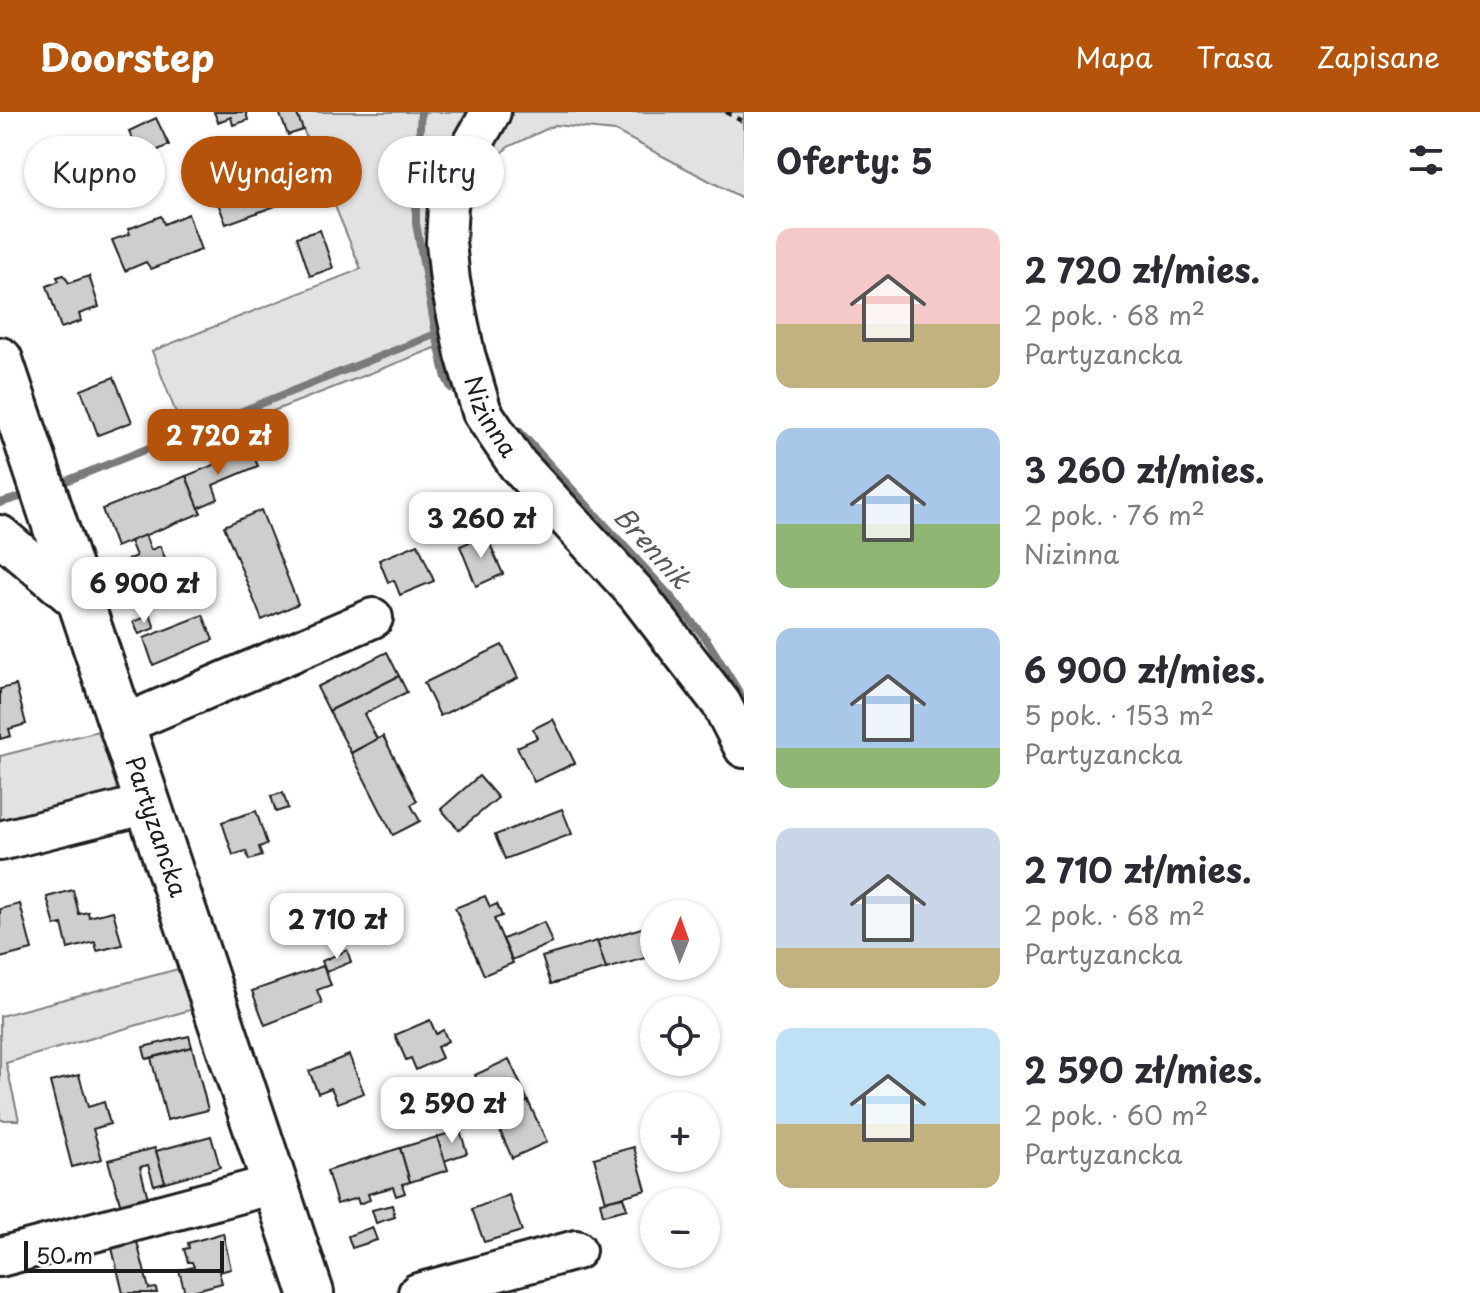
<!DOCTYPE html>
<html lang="pl">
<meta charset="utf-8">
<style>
body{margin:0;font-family:"Playpen Sans",sans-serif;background:#f2f2f3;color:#2b2b33;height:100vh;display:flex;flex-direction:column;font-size:30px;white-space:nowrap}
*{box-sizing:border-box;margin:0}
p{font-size:26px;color:#7c7c81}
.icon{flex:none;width:44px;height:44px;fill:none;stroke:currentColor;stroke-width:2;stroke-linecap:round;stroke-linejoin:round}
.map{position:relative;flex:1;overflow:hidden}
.panel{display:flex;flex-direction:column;background:#fff;width:736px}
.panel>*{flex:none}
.top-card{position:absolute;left:24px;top:24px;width:600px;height:72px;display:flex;gap:16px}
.needle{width:52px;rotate:1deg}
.buttons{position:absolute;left:640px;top:788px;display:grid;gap:16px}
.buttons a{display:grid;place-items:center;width:80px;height:80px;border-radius:50%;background:#fff;box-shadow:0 2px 6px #0004;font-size:40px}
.scale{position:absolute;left:24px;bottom:20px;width:200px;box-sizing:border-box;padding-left:8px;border:4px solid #1c1c1c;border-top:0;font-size:22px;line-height:28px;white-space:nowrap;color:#1c1c1c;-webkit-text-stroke:6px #fff;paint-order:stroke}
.price{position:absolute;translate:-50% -68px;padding:0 18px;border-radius:16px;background:#fff;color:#222;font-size:26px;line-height:52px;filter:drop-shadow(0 2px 4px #0008)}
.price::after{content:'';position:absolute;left:50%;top:48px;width:24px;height:18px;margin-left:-12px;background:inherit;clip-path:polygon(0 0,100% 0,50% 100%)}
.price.active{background:#b45309;color:#fff}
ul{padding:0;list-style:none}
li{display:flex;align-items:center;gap:24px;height:200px;padding:0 32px}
li span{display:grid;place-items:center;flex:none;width:224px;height:160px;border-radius:16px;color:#555}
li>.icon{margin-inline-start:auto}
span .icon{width:96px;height:96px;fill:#fffc;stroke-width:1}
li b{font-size:34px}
h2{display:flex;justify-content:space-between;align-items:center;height:96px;padding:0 32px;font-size:34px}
.pill{padding:0 28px;border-radius:36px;background:#fff;box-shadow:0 2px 6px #0004;font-size:28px;line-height:72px}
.pill.active{background:#b45309;color:#fff}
header{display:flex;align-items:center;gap:48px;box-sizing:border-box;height:112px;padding:0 40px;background:#b45309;color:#fff}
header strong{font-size:38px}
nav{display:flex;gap:44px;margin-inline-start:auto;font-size:28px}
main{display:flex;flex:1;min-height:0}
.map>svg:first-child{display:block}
.green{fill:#e2e2e2;stroke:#7f7f7f;stroke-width:2}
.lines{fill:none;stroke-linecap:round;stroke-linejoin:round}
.stream{stroke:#7a7a7a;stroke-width:8}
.building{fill:#cecece;stroke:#1c1c1c;stroke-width:2}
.minor-casing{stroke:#1c1c1c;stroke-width:44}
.major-casing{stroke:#1c1c1c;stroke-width:50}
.path{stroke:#1c1c1c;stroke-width:5;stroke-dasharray:6 6;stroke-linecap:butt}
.minor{stroke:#fff;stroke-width:38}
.major{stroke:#fff;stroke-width:44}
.labels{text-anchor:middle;stroke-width:6;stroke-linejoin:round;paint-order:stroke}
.street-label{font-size:24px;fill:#1c1c1c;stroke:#fff}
.water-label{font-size:26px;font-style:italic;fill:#5a5a5a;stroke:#fff}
</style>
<header>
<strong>Doorstep</strong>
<nav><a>Mapa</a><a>Trasa</a><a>Zapisane</a></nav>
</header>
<main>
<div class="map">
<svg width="744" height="1181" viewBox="0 0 744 1181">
<rect width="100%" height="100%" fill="#fff"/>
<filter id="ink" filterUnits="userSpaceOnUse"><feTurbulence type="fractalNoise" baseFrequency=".0125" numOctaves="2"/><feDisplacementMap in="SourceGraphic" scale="16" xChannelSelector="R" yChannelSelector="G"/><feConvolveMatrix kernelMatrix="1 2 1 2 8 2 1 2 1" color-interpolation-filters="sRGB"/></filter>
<g filter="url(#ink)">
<g class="green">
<path d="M296 0H744V87L615 19 555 13 508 35 448 93 461 226 188 332 152 239 361 157Z"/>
<path d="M122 613 148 692 0 729V644Z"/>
<path d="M201 851 214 891 6 951 19 1008H0V904Z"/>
</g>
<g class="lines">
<g class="stream">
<path d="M421 0 416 74V111L436 222 446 266 451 276"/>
<path d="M519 319 672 486 707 528 744 588"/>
<path d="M66 369 436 222"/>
<path d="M0 391 20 385"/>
</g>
</g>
<g class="building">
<path d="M214 0H246L248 8 233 13 231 5 218 10Z"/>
<path d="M279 0H296L303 18 288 23Z"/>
<path d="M156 6 169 33 141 46 129 19Z"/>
<path d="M99 33 119 75 103 84 98 73 81 80 66 49Z"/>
<path d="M282 61 292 88 226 112 216 86Z"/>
<path d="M188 102 201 138 151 157 146 150 125 159 112 128 130 122 128 117 161 104 164 112Z"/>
<path d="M320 118 333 156 310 164 297 125Z"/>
<path d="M64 163 69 171 89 164 99 195 79 202 81 209 61 216 47 174 59 169 57 165Z"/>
<path d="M114 265 132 310 98 323 81 278Z"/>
<path d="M251 338 258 354 213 373 218 387 198 396 186 364Z"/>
<path d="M186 364 201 401 116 435 102 397Z"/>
<path d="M261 398 298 492 262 508 224 414Z"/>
<path d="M145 423 151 438 160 434 176 472 138 488 122 450 136 444 130 429Z"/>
<path d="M486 423 503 462 476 474 460 434Z"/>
<path d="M418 432 434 469 400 483 394 468 388 470 379 448Z"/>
<path d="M150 503 155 516 139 522 133 510Z"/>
<path d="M203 503 213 528 153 553 144 526Z"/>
<path d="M502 533 518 566 440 604 424 571Z"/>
<path d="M387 540 399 564 329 599 317 575Z"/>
<path d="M399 564 407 580 364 602 377 627 351 641 329 599Z"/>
<path d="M16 573 26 612 9 617 11 624 0 627V577Z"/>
<path d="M553 607 575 651 534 670 517 635 537 626 533 617Z"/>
<path d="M383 624 417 689 411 693 420 709 393 723 351 641Z"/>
<path d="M479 664 498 686 459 718 441 697Z"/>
<path d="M283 681 288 696 276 700 271 684Z"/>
<path d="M562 697 572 722 505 747 495 723Z"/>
<path d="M256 699 267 732 259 735 262 744 249 748 246 739 233 743 222 710Z"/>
<path d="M73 778 79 802 88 800 89 805 113 799 122 833 97 839 95 830 68 837 62 812 55 814 47 785Z"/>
<path d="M485 784 490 795 497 792 502 804 494 807 513 851 484 863 455 796Z"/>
<path d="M20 792 32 838 0 846V797Z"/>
<path d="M544 810 552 831 512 848 503 827Z"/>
<path d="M645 815 653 844 606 857 597 829Z"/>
<path d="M597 829 606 857 551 872 542 845Z"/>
<path d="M347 838 351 850 326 860 322 849Z"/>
<path d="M323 854 331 873 317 878 322 891 265 913 252 879Z"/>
<path d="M430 908 436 922 443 918 448 929 437 935 442 946 416 958 411 946 406 948 395 923Z"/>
<path d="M189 924 192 935 146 947 143 935Z"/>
<path d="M192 935 208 998 167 1008 151 946Z"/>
<path d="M349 943 364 981 338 991 331 976 318 981 309 959Z"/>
<path d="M509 947 528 989 494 1005 475 963Z"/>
<path d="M79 963 88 995 104 990 110 1012 93 1017 102 1047 72 1055 50 970Z"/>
<path d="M528 989 547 1030 512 1046 494 1005Z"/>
<path d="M460 1018 467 1041 444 1049 437 1025Z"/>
<path d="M211 1024 220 1055 165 1070 156 1039Z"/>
<path d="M437 1025 448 1058 410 1070 400 1036Z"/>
<path d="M634 1035 646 1078 606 1089 594 1046Z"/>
<path d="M155 1036 165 1070 154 1073 148 1053 140 1055 151 1098 124 1105 108 1048Z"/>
<path d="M400 1036 410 1070 402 1072 405 1081 396 1084 393 1075 368 1082 370 1088 359 1092 357 1086 337 1092 327 1059Z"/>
<path d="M509 1083 522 1119 484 1130 472 1097Z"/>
<path d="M623 1085 627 1097 603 1103 600 1090Z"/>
<path d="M392 1093 395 1105 376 1111 372 1098Z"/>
<path d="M372 1115 377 1128 352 1136 348 1124Z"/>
<path d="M223 1121 231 1157 219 1160 222 1171 185 1181 179 1158 194 1155 192 1150H188L184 1137 189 1136 188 1131Z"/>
<path d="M137 1130 149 1177 156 1176 157 1181H123L112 1136Z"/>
</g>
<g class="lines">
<g class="minor-casing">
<g id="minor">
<path id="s1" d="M491 0 458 58 448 93 446 130 450 169 465 242 482 300 517 352 637 482 721 591 744 636"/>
<path d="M0 423 82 493"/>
<path d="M122 613 373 506"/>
<path d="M0 729 148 692"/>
<path d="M0 1145 275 1072"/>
<path d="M418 1181 576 1138"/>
</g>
</g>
<g class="major-casing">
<g id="major">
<path id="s2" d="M0 248 311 1181"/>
</g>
</g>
<path class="path" d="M726 0 744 10"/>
<use href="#minor" class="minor"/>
<use href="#major" class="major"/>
</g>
</g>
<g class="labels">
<g class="street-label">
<text dy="8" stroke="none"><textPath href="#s1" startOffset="322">Nizinna</textPath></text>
<text dy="8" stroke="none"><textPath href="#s2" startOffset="492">Partyzancka</textPath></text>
</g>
<g class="water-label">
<text transform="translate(652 436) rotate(48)" y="9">Brennik</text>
</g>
</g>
</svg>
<div class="buttons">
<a><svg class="needle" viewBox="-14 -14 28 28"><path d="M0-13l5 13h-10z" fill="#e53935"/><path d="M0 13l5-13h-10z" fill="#7c7c81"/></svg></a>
<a><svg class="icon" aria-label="locate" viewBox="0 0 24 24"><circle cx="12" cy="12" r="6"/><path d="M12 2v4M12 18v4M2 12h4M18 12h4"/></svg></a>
<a>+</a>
<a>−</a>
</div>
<div class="scale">50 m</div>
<b class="price active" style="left:218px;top:365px">2 720 zł</b>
<b class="price" style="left:481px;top:448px">3 260 zł</b>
<b class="price" style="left:144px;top:513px">6 900 zł</b>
<b class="price" style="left:337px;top:849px">2 710 zł</b>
<b class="price" style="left:452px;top:1033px">2 590 zł</b>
<div class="top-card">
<a class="pill">Kupno</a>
<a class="pill active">Wynajem</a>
<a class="pill">Filtry</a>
</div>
</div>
<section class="panel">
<h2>Oferty: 5<svg class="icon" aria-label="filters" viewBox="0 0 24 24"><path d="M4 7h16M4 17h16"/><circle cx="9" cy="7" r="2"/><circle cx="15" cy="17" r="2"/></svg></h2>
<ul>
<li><span style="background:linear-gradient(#f6c9c9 60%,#c2b280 0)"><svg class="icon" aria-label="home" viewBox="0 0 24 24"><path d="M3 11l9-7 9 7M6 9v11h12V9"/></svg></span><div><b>2 720 zł/mies.</b><p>2 pok. · 68 m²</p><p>Partyzancka</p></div></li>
<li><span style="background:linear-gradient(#a9c7e8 60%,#8fb573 0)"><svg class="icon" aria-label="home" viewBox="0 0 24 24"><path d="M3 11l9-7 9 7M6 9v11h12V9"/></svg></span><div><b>3 260 zł/mies.</b><p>2 pok. · 76 m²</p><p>Nizinna</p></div></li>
<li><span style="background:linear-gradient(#a9c7e8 75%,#8fb573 0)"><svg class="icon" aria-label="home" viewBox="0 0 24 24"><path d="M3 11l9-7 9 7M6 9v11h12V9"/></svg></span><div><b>6 900 zł/mies.</b><p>5 pok. · 153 m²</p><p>Partyzancka</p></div></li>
<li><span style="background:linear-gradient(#c9d6e8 75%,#c2b280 0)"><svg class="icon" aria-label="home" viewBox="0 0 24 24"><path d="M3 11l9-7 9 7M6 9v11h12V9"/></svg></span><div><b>2 710 zł/mies.</b><p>2 pok. · 68 m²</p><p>Partyzancka</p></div></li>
<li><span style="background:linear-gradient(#bfe0f5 60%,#c2b280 0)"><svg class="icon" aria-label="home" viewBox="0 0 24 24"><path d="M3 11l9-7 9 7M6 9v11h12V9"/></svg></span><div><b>2 590 zł/mies.</b><p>2 pok. · 60 m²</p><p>Partyzancka</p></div></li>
</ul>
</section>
</main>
